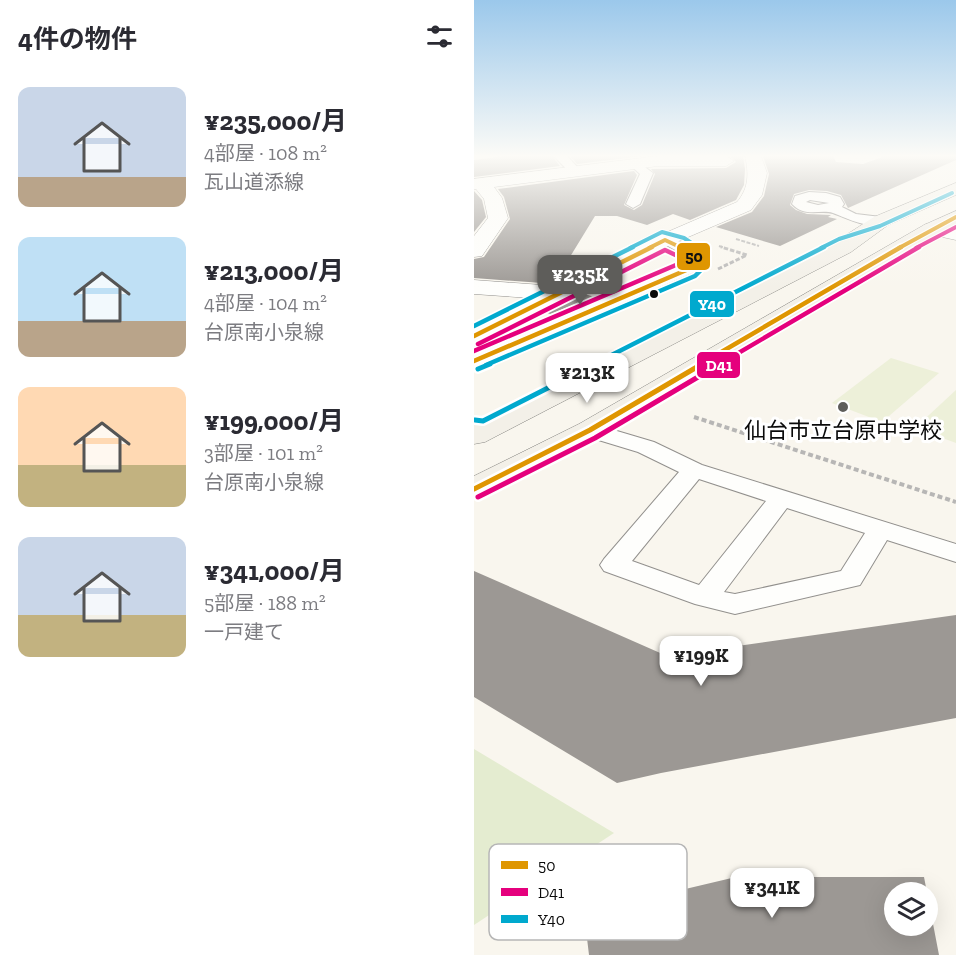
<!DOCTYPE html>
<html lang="ja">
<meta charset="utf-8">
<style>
body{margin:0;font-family:"Zilla Slab","Noto Sans JP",serif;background:#f7f7f7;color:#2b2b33;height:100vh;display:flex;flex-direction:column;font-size:22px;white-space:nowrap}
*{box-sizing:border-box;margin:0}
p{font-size:20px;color:#7c7c81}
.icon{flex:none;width:33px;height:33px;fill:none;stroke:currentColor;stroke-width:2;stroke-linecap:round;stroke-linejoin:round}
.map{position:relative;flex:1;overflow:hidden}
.details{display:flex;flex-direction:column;background:#fff;width:474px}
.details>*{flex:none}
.controls{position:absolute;left:410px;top:882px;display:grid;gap:12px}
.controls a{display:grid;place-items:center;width:54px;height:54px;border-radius:50%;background:#fff;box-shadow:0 6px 24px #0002;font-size:30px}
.price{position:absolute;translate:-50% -51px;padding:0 14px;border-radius:12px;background:#fff;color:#222;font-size:20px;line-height:39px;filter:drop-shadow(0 2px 3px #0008)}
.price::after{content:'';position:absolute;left:50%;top:36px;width:18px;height:14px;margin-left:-9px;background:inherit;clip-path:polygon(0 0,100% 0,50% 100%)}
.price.active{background:#5e5d5a;color:#fff}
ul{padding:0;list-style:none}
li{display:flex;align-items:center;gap:18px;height:150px;padding:0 18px}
li span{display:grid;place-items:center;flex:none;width:168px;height:120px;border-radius:12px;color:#555}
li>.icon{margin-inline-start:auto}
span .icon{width:72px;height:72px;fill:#fffc;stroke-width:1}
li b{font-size:26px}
h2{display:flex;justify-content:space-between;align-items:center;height:72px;padding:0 18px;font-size:26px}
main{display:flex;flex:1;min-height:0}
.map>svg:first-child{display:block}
.green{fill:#e4ecd0}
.pitch{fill:#edf0d9}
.building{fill:#9c9894;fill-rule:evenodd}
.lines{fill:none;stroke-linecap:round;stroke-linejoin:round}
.lane-casing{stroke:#92908d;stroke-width:2}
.street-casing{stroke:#92908d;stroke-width:1}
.secondary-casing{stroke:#888783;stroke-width:1}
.path-far2{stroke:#b7b6b5;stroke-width:2;stroke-dasharray:4 1.5;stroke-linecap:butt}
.path-far1{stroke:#b7b6b5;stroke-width:3;stroke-dasharray:4.5 2;stroke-linecap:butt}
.path{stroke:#b7b6b5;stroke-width:4;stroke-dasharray:5 3;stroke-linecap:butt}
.lane{fill:#fefefc;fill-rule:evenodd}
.street{fill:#fefefc;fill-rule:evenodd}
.secondary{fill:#f3f0e8;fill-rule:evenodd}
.bus-1-far2-casing{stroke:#fff;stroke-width:6}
.bus-1-far1-casing{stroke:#fff;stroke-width:8}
.bus-1-casing{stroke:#fff;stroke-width:10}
.bus-2-far2-casing{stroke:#fff;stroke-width:6}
.bus-2-far1-casing{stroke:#fff;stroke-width:8}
.bus-2-casing{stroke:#fff;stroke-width:10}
.bus-3-far2-casing{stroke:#fff;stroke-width:6}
.bus-3-far1-casing{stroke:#fff;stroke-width:8}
.bus-3-casing{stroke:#fff;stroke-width:10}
.bus-1-far2{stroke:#df9601;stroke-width:4}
.bus-1-far1{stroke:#df9601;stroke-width:4.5}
.bus-1{stroke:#df9601;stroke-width:5}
.bus-2-far2{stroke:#e5007d;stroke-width:4}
.bus-2-far1{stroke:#e5007d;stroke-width:4.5}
.bus-2{stroke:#e5007d;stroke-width:5}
.bus-3-far2{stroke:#00a9ce;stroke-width:4}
.bus-3-far1{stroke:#00a9ce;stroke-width:4.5}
.bus-3{stroke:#00a9ce;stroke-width:5}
.bus-dot{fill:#0a0a0a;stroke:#fff;stroke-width:2}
.poi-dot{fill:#5e5d5a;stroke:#fff;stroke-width:2}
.labels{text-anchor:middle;stroke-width:6;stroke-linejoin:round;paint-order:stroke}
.poi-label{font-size:22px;fill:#0a0a0a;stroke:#fff}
.key{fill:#fff;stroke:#b6b6b6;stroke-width:1.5}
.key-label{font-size:16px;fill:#0a0a0a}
.line-badge{stroke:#fff;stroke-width:2}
.badge-label{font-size:16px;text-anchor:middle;font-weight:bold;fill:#fff}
.pale-badge-label{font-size:16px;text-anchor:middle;font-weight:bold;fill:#111}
</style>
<main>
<section class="details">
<h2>4件の物件<svg class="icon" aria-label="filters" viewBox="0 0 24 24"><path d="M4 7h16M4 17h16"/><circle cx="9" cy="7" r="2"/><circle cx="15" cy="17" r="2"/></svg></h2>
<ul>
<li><span style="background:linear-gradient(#c9d6e8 75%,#b9a48a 0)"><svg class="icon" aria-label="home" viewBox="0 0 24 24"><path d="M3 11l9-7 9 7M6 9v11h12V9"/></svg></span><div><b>¥235,000/月</b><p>4部屋 · 108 m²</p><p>瓦山道添線</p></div></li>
<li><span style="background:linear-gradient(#bfe0f5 70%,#b9a48a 0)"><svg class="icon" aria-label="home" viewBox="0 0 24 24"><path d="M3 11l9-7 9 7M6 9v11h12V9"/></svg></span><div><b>¥213,000/月</b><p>4部屋 · 104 m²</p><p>台原南小泉線</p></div></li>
<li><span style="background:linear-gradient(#ffd9b3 65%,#c2b280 0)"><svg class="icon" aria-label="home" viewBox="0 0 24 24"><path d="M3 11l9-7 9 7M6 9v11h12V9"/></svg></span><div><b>¥199,000/月</b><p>3部屋 · 101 m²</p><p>台原南小泉線</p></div></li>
<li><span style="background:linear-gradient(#c9d6e8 65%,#c2b280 0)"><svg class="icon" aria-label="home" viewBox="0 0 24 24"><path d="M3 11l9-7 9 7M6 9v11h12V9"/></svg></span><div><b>¥341,000/月</b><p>5部屋 · 188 m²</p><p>一戸建て</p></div></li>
</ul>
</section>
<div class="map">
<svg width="482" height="955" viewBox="0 0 482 955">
<rect width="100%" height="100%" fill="#f9f6ee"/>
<path class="green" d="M0 749 140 833 0 925Z"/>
<g class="pitch">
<path d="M417 358 465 373 408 422 358 403Z"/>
<path d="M482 390V443L441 428Z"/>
</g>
<g class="building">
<path d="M32 156H78L86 166 0 177V160Z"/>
<path d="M96 156H169L103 164Z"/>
<path d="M256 156H269L271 169 270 185 262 200 216 220 199 214 173 225 143 216H121L80 283 82 284 0 278V259L10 257 36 219 30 197 24 189 160 171 163 175 150 205 160 210 168 205 181 174 177 169 252 168 262 162Z"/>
<path d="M289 156H359L362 162 389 164 411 156H482V160L374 208 367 195 353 191 335 190 320 194 316 205 322 210 333 214 357 215 354 217 363 219 306 246 242 227 278 212 290 196 295 174Z"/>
<path d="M0 191 8 200 12 217 0 232Z"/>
<path d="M108 293 120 297 76 314 71 312Z"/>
<path d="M0 571 193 656 482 615V718L187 773 143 783 0 697Z"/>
<path d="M262 877H450L465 955H115L110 913ZM420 892H453V926H420Z"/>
</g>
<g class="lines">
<g class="lane-casing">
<g id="lane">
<path d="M80 156H93L106 170 104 173H96Z"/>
<path d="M161 160 179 173 166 204 159 208 152 204 166 174 155 164Z"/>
<path d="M335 192 352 193 366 197 370 204 368 207 382 214 407 217 414 221C402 233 372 218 359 213 346 209 331 218 318 204L321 196ZM336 200 355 203 344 205 332 202Z"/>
<path d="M191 235 226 251 228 254 223 271 0 367V354L210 265 212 256 183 240Z"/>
<path d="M116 423 180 442 228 465 482 544V562L413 540 386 585 261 614 221 604 130 571 126 565 130 559 205 472 164 452 108 435 105 430 108 425ZM225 479 292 501 225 585 158 561ZM313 508 391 533 367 571 261 594 250 592Z"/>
</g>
</g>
<g class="street-casing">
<g id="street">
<path d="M184 156H252L260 161 252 166H184L20 187 28 198 34 218 8 256 0 257V236L14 218 10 199 2 189H0V179Z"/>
<path d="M271 156H287L293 173 288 195 277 210 198 244 9 341 0 344V326L57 298 0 294V280L82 286 184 236 263 202C275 188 275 173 271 156Z"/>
<path d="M457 223 482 228V240L450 233 447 229 450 225Z"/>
</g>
</g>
<g class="secondary-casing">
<g id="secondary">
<path d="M482 183V195L414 225 377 252 11 442 0 444V423L361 242 400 217Z"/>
<path d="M482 211V225L127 436 12 496 0 499V476L105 424 450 225Z"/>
</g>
</g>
<g class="path-far2">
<path d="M262 239 285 246"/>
<path d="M245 246 251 248"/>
</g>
<path class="path-far1" d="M244 269 273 255 247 247"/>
<path class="path" d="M220 417 482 502"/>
<use href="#lane" class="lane"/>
<use href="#street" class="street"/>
<use href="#secondary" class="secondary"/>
<g class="bus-1-far2-casing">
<g id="bus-1-far2">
<path d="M175 248 191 240 208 248"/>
<path d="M425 248 482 217"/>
</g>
</g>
<g class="bus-1-far1-casing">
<g id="bus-1-far1">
<path d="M0 336 178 247"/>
<path d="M0 361 217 268 220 254 205 247"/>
<path d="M225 365 427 247"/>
</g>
</g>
<g class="bus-1-casing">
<path id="bus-1" d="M0 489 116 430 228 364"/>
</g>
<g class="bus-2-far2-casing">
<path id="bus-2-far2" d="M442 248 482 227"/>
</g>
<g class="bus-2-far1-casing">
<g id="bus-2-far1">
<path d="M0 351 209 262 210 259 191 250 4 344"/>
<path d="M244 365 445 247"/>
</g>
</g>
<g class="bus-2-casing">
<path id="bus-2" d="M4 497 121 438 246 364"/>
</g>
<g class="bus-3-far2-casing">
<g id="bus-3-far2">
<path d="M156 248 188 232 210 238 225 248"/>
<path d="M347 248 365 239 406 226 478 193"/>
</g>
</g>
<g class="bus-3-far1-casing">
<g id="bus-3-far1">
<path d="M0 326 159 247"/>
<path d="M12 365 221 276 226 271 228 251 224 247"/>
<path d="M118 365 350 247"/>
</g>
</g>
<g class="bus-3-casing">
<g id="bus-3">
<path d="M4 369 16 364"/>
<path d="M1 420 9 421 121 364"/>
</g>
</g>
<use href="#bus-1-far2" class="bus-1-far2"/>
<use href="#bus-1-far1" class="bus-1-far1"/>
<use href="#bus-1" class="bus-1"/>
<use href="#bus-2-far2" class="bus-2-far2"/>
<use href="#bus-2-far1" class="bus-2-far1"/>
<use href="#bus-2" class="bus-2"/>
<use href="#bus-3-far2" class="bus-3-far2"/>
<use href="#bus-3-far1" class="bus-3-far1"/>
<use href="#bus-3" class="bus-3"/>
</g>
<linearGradient id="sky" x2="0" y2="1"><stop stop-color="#9bc8eb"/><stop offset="0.54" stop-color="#fcfbf7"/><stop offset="1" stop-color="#fcfbf7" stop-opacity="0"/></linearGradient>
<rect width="482" height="289" fill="url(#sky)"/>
<circle class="bus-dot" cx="180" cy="294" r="5"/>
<circle class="poi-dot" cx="369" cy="407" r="6"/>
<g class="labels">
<g class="poi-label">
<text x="369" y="438">仙台市立台原中学校</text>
</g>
</g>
<rect x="15" y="844" width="198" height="96" rx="9" class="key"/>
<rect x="27" y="861" width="27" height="8" fill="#df9601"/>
<rect x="27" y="888" width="27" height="8" fill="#e5007d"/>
<rect x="27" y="915" width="27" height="8" fill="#00a9ce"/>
<g class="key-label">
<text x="64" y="871">50</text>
<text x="64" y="898">D41</text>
<text x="64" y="925">Y40</text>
</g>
<g class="line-badge">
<rect x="202" y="242" width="35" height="29" rx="6" fill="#df9601"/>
<rect x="215" y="290" width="46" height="28" rx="6" fill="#00a9ce"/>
<rect x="222" y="351" width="45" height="28" rx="6" fill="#e5007d"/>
</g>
<g class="badge-label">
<text x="238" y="310">Y40</text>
<text x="245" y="371">D41</text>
</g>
<g class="pale-badge-label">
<text x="220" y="262">50</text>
</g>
</svg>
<div class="controls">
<a><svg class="icon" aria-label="layers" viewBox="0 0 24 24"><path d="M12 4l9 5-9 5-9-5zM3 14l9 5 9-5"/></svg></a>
</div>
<b class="price active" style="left:106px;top:306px">¥235K</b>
<b class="price" style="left:113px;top:404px">¥213K</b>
<b class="price" style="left:227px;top:687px">¥199K</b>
<b class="price" style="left:298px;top:919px">¥341K</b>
</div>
</main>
